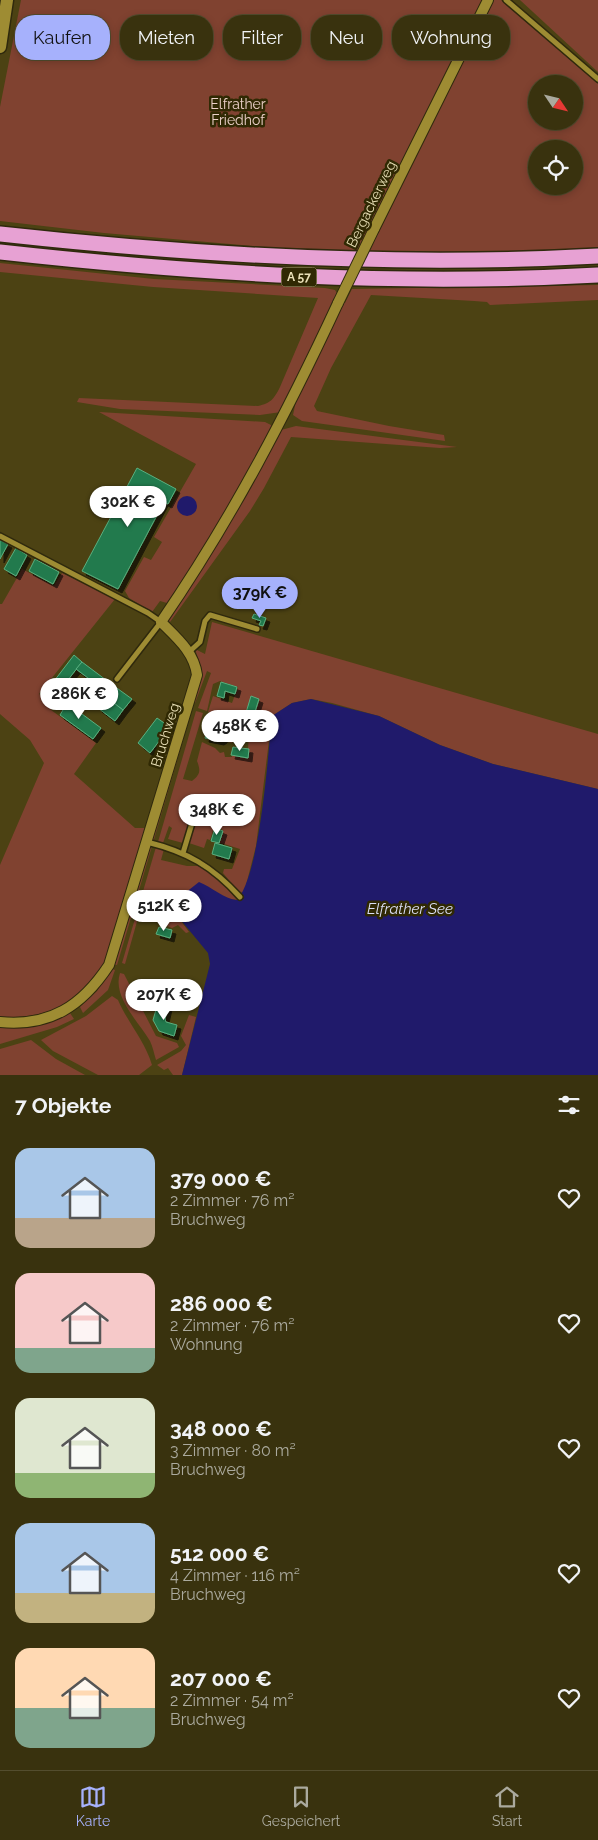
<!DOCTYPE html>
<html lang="de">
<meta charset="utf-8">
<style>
body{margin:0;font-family:Raleway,sans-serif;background:#443e1c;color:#f1f3f6;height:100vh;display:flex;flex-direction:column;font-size:19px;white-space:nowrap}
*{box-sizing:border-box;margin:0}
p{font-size:16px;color:#abaa9e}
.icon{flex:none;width:28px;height:28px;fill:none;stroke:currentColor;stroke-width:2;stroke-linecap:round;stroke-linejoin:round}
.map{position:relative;height:1075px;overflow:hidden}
.drawer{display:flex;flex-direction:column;background:#39320e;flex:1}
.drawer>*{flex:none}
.hud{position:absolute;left:15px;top:15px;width:569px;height:45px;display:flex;gap:10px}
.needle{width:32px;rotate:125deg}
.buttons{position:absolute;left:528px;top:75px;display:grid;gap:10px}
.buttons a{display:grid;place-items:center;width:55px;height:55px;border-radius:50%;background:#39320e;box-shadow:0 2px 8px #0003,0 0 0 1px #534d2e;font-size:25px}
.price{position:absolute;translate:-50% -42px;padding:0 11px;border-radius:18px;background:#fff;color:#222;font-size:16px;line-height:32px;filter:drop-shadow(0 1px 2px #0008)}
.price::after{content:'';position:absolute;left:50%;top:30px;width:15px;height:11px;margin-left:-8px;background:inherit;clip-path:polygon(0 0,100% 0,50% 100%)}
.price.selected{background:#a6b1fc;color:#111}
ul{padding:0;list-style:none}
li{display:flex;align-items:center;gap:15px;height:125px;padding:0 15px}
li span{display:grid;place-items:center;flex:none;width:140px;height:100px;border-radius:15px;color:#555}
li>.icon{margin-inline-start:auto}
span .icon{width:60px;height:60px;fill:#fffc;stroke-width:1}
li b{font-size:21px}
h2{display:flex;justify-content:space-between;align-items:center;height:60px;padding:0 15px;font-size:21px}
.chip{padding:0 18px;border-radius:20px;background:#39320e;box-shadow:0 2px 8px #0003,0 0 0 1px #534d2e;font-size:18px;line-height:45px}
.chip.selected{background:#a6b1fc;color:#111}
.tabs{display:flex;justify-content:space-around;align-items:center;height:70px;border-top:1px solid #534d2e;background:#39320e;font-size:14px;color:#abaa9e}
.tabs a{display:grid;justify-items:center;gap:2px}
.tabs .selected{color:#a6b1fc}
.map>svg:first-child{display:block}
.green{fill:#804230;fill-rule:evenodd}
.water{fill:#201a6b}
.building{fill:#207a4e;stroke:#5aaf7f;filter:url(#shadow)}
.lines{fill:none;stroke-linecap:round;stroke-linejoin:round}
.lane-casing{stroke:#2f290d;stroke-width:8}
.street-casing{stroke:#2f290d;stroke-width:12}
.secondary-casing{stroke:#2f290d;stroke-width:15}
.highway-casing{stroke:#2f290d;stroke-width:18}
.lane{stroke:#9e8c33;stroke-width:5}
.street{stroke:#9e8c33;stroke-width:10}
.secondary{stroke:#9e8c33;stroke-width:12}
.highway{stroke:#e7a1d3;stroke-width:15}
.street-bridge-casing{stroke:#2f290d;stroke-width:12;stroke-linecap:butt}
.street-bridge{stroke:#9e8c33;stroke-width:10}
.labels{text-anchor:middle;stroke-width:5;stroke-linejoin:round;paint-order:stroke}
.shield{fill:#302903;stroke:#b1a880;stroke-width:1}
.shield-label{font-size:12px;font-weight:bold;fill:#e8dfb6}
.park-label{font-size:14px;fill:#ecd1c9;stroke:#302903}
.street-label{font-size:14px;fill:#e8dfb6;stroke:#302903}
.water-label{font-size:15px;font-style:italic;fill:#dadef6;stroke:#302903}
</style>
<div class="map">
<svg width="598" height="1075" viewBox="0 0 598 1075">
<defs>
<filter id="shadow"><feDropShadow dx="4" dy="4" stdDeviation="0" flood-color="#0009"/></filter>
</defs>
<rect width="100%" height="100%" fill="#4c4213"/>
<g class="green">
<path d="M21 0H501L598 84V247L542 252 345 254 104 233 0 221V107ZM536 84H574V121H536ZM536 149H574V186H536Z"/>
<path d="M520 0H598V72Z"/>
<path d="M0 263 154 279 325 288 335 290 338 295 281 412 260 415 120 409 77 402 79 398 258 406C271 403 274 399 280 387L318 298 153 287 0 272Z"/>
<path d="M598 285V300L490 305 487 302 474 301 371 295 331 368 314 406 317 411 389 426 444 435 445 441 302 421 293 415 296 401 343 302 345 303 352 289Z"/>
<path d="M99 412 265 422 271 425 273 430 231 508 167 603 160 601 152 612 129 598 125 591 144 557 151 560 162 542 154 537 196 464Z"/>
<path d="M296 426 457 447 440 448 291 437 264 488 250 511 170 622 168 620 281 430Z"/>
<path d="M22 569 54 586 62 573 115 599 39 694 54 705 51 710 96 743 74 774 135 828H147C138 856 130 884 121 912 116 928 113 948 105 963 83 1005 44 1019 0 1017V865L44 763 30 740 0 714V604H2Z"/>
<path d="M212 622 598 734V789L493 764 440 745 379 716 332 703 311 699 292 703 272 716 256 846 244 893 239 892 223 873 224 869H232L240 849 218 842 222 829 214 827 210 840 207 839 204 848 189 843 203 799 197 797 183 843 168 839 172 828 169 826 163 843 158 842 196 711 203 713 183 779 192 781C200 775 201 771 197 761L202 742 215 748 220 753 224 752 225 757H232L233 748 248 749 249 734 234 732 232 743 225 741 228 731 224 727 226 718 208 712 213 696 232 703 238 687 220 681 213 684 207 711 198 708 211 673 207 671 195 703 191 701 202 670 195 649 205 654Z"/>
<path d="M188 709 192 710 117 965 113 964Z"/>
<path d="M156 847 164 849 161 860 187 866H198L207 870 219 879 237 900 229 899 175 913 189 932 186 933 178 925 172 928 144 917 143 920 138 918 125 964 122 963Z"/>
<path d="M110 968 115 970 108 990 83 1013 80 1007 97 991Z"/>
<path d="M120 973 124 974 156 1036 177 1043 179 1047 156 1060C154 1054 153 1047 150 1041 139 1022 112 997 120 973Z"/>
<path d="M164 980 183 986 178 1000 160 993Z"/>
<path d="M112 996 118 1000C128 1023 145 1041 152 1065L139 1075H98L53 1051 41 1040 86 1016Z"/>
<path d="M70 1013 74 1019 57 1027 0 1044V1027C26 1029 47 1025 70 1013Z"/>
<path d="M189 1015 196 1017 182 1075H173L168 1068 164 1070 157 1065 181 1051 186 1045 181 1036Z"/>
<path d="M31 1040 56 1059 85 1075H0V1049Z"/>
</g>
<g class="water">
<circle cx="187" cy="506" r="10"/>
<path d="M311 699 379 716 440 745 493 764 598 789V1075H182L210 964 208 953 175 913 185 893 199 882C212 887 224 899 237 900 260 875 268 755 272 716L292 703Z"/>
</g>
<g class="building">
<path d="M137 468 176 489 168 504 164 502 118 589 82 571Z"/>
<path d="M0 540 8 544 0 559Z"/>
<path d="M16 548 27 555 16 576 4 569Z"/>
<path d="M35 559 59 572 53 584 29 571Z"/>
<path d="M254 614 266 618 263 626 259 625 261 621 252 618Z"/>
<path d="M74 655 82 662 56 695 48 689Z"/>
<path d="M82 662 114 686 108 693 76 669Z"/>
<path d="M221 682 237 687 235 694 225 691 224 698 217 696Z"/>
<path d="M114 686 132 699 123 710 106 697Z"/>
<path d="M48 689 63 700 59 706 44 694Z"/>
<path d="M251 696 259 699 253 718 245 716Z"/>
<path d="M106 697 123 710 115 721 98 708Z"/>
<path d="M63 700 101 728 93 739 60 715 63 710 58 707Z"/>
<path d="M220 716 227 718 223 729 217 727Z"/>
<path d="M157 718 170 727 150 753 138 743Z"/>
<path d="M209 724 226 730 223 739 220 741 205 738Z"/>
<path d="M236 724 252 726 251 734 235 732Z"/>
<path d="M233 747 249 749 248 758 231 755Z"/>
<path d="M215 828 223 831 219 843 211 841Z"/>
<path d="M215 843 232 848 229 859 212 854Z"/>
<path d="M159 927 172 930 170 938 156 934Z"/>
<path d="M158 1003 168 1006 165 1019 166 1022 177 1025 174 1036 159 1031 153 1020Z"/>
</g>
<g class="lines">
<g class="lane-casing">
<g id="lane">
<path d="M506 0 598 79"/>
<path d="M0 536 148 613 161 622 117 679"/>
<path d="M189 652 200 642 205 621 210 615 257 629"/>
<path d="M147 842C187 852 212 866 240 897"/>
<path d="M183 853 199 800"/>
</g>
</g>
<g class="street-casing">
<g id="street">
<path d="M374 229 488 0"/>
<path d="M0 1022C50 1027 82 1006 109 965L197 675C194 652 177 638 161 622 231 520 286 415 338 303"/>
</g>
</g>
<g class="secondary-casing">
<path id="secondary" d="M0 47 7 0"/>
</g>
<g class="highway-casing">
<g id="highway">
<path d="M0 234C199 256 398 267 598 256"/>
<path d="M0 252C199 274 398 286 598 275"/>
</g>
</g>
<use href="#lane" class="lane"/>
<use href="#street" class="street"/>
<use href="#secondary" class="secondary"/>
<use href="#highway" class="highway"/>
<g class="street-bridge-casing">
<path id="street-bridge" d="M338 303 374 229"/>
</g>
<use href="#street-bridge" class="street-bridge"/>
</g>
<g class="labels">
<rect class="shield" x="281.5" y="267.5" width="35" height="19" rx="4"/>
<g class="shield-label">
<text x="299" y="281">A 57</text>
</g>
<g class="park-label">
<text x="238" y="109">Elfrather<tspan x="238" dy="16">Friedhof</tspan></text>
</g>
<g class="street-label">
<text transform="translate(371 204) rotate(-64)" y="5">Bergackerweg</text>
<text transform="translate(165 735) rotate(-73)" y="5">Bruchweg</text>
</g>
<g class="water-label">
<text x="410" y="914">Elfrather See</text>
</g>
</g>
</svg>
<div class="buttons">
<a><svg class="needle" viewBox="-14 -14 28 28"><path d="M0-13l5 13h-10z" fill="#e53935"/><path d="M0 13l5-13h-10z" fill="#abaa9e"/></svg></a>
<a><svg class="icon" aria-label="locate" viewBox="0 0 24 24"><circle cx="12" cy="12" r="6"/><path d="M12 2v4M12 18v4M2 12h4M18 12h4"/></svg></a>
</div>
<b class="price" style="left:128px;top:528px">302K €</b>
<b class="price selected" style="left:260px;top:619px">379K €</b>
<b class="price" style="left:79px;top:720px">286K €</b>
<b class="price" style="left:240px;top:752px">458K €</b>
<b class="price" style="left:217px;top:836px">348K €</b>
<b class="price" style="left:164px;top:932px">512K €</b>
<b class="price" style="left:164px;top:1021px">207K €</b>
<div class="hud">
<a class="chip selected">Kaufen</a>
<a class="chip">Mieten</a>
<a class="chip">Filter</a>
<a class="chip">Neu</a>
<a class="chip">Wohnung</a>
</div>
</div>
<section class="drawer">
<h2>7 Objekte<svg class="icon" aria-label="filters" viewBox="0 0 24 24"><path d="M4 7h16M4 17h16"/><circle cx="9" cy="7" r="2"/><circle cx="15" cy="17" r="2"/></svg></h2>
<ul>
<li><span style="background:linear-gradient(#a9c7e8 70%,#b9a48a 0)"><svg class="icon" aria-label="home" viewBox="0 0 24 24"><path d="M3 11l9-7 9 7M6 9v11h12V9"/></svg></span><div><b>379 000 €</b><p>2 Zimmer · 76 m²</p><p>Bruchweg</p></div><svg class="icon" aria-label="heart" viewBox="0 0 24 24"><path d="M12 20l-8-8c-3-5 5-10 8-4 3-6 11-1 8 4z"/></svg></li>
<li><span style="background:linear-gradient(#f6c9c9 75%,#7fa58c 0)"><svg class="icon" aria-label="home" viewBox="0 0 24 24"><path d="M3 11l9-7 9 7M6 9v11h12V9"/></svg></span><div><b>286 000 €</b><p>2 Zimmer · 76 m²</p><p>Wohnung</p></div><svg class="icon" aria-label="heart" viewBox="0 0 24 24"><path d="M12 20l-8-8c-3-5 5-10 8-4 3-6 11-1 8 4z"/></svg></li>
<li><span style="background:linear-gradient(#dfe7d0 75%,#8fb573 0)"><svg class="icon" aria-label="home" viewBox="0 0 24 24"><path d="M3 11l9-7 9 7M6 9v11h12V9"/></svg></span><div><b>348 000 €</b><p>3 Zimmer · 80 m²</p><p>Bruchweg</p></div><svg class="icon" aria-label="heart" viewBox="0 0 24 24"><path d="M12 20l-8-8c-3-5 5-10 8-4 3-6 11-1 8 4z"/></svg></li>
<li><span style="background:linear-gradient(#a9c7e8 70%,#c2b280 0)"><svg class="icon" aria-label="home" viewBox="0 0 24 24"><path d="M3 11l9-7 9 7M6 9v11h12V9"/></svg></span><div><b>512 000 €</b><p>4 Zimmer · 116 m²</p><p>Bruchweg</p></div><svg class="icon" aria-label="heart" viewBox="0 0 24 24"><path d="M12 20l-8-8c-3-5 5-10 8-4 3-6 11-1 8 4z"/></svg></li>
<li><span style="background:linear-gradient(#ffd9b3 60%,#7fa58c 0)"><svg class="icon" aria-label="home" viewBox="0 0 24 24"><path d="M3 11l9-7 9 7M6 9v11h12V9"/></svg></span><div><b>207 000 €</b><p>2 Zimmer · 54 m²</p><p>Bruchweg</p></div><svg class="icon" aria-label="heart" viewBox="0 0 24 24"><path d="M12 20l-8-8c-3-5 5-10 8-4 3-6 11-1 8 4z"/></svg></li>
</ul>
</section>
<nav class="tabs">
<a class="selected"><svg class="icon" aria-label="map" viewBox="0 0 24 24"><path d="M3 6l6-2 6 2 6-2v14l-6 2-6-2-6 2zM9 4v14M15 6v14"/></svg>Karte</a>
<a><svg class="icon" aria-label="saved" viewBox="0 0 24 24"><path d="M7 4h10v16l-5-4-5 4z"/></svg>Gespeichert</a>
<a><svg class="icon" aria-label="home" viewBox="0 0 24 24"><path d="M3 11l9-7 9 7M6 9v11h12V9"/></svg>Start</a>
</nav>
